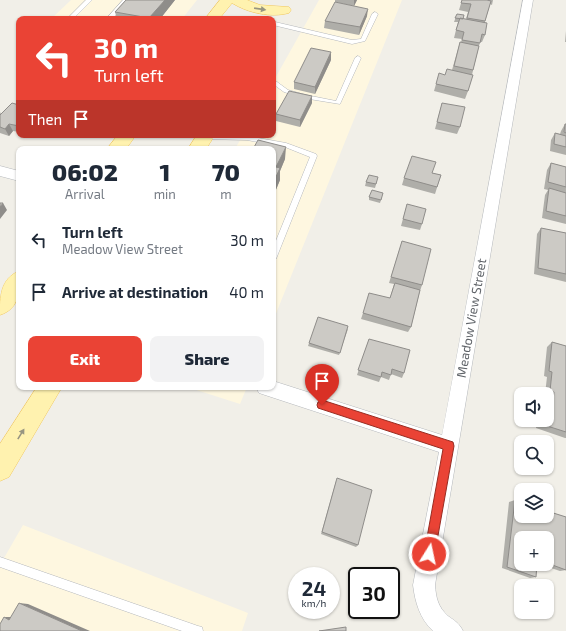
<!DOCTYPE html>
<html lang="en">
<head>
<meta charset="utf-8">
<style>
  :root { --surface:#fff; --page:#f2f2f3; --text:#1f2937; --muted:#747a83; --accent:#ea4335 }
  body { margin:0; font-family:"Exo 2",sans-serif; background:var(--page); color:var(--text); height:100vh; display:flex; flex-direction:column; font-size:15px; white-space:nowrap }
  * { box-sizing:border-box; margin:0 }
  p { font-size:13px; color:var(--muted) }
  .icon { flex:none; width:22px; height:22px; fill:none; stroke:currentColor; stroke-width:2; stroke-linecap:round; stroke-linejoin:round }
  .map { position:relative; flex:1; overflow:hidden }
  .drawer { position:absolute; left:16px; top:146px; width:260px; height:244px; display:flex; flex-direction:column; background:var(--surface); border-radius:8px; box-shadow:0 1px 3px #0004 }
  .drawer>* { flex:none }
  .top-card { position:absolute; left:16px; top:16px; width:260px; height:122px; border-radius:8px; box-shadow:0 1px 3px #0004; background:#ea4335; color:#fff; overflow:hidden }
  .controls { position:absolute; left:514px; top:387px; display:grid; gap:8px }
  .controls a { display:grid; place-items:center; width:40px; height:40px; border-radius:8px; background:var(--surface); box-shadow:0 1px 3px #0004; font-size:20px }
  .speed { position:absolute; left:288px; top:567px; display:flex; gap:8px; font-size:20px; font-weight:700; text-align:center }
  .speed>* { display:grid; place-content:center; width:52px; height:52px; border-radius:50%; background:var(--surface); box-shadow:0 1px 3px #0004; line-height:1 }
  .speed small { font-size:10px; font-weight:400 }
  .speed .limit { border:2px solid #111; border-radius:6px; background:#fff; color:#111 }
  .pin { position:absolute; display:grid; place-items:center; width:34px; height:34px; color:#fff; margin:-41px -17px; border-radius:50% 50% 50% 0; rotate:-45deg; box-shadow:0 0 4px #0007 }
  .pin .icon { rotate:45deg }
  .me { position:absolute; width:44px; margin:-22px; rotate:10deg; stroke-linejoin:round; filter:drop-shadow(0 0 3px #0008) }
  .turn { display:flex; align-items:center; gap:14px; height:84px; padding:0 12px; font-size:18px }
  .turn .icon { width:52px; height:52px; stroke-width:2.5 }
  .turn b { display:block; font-size:28px; line-height:34px }
  .then { display:flex; align-items:center; height:38px; padding:0 12px; background:#0003; gap:8px; font-size:15px }
  .eta { display:flex; justify-content:space-evenly; align-items:center; height:68px; text-align:center }
  .eta b { font-size:24px; font-weight:800; line-height:28px }
  .primary-button { display:flex; gap:8px; margin-top:auto; padding:8px 12px }
  .primary-button a { flex:1; height:46px; border-radius:8px; background:var(--accent); color:#fff; font-size:16px; font-weight:800; line-height:46px; text-align:center }
  .primary-button a+a { background:var(--page); color:var(--text) }
  ul { padding:0; list-style:none }
  li { display:flex; align-items:center; gap:12px; height:52px; padding:0 12px }
  li div { flex:1 }
  li b { display:block; font-size:15px }
  li em { font-style:normal }
  .map>svg:first-child { display:block }
</style>
</head>
<body>
<div class="map">
<svg width="566" height="631" viewBox="0 0 566 631">
  <rect width="100%" height="100%" fill="#f1efe8"/>
  <!-- commercial -->
  <path fill="#fef7e0" d="M71,0H197L182,19H51Z
    M319,0H402L273,321V149H235L243,135H273V82Z
    M187,387H247L240,404Z
    M23,525L248,613L242,631H0V565Z"/>
  <g fill="none" stroke-linecap="round" stroke-linejoin="round">
    <!-- lane casing -->
    <g stroke="#b5b8bc" stroke-width="1">
      <path id="lane" d="M86,0H92L73,19H67Z
        M123,0H129L112,19H106Z
        M375,12L378,14L365,41L352,44L273,25V23L275,22L352,40L361,39L372,14Z
        M358,56L361,58L340,104L303,98L284,92L273,84V79L288,90L306,95L336,101L355,58Z
        M203,135L247,136L286,143L316,154L317,156L276,259L273,260V248L310,157L285,147L247,140L205,139L202,137Z
        M0,557L198,626L202,627L203,631H182L0,567Z"/>
    </g>
    <!-- street casing -->
    <g stroke="#b5b8bc" stroke-width="1">
      <path id="street" d="M523,0H533L435,585C436,598 438,607 448,616C455,621 459,623 463,631H433C420,619 415,602 413,585L439,452L265,395L259,393L256,387H273V381L442,435Z
        M0,166L19,171V181L0,176Z"/>
    </g>
    <!-- primary casing -->
    <g stroke="#f2c960" stroke-width="1">
      <path id="primary" d="M220,0H247L260,5L289,7L291,10L289,13C271,18 248,13 232,3L219,19H205Z
        M118,135H136L126,149H107Z
        M197,135H215L206,149H188Z
        M19,271C19,290 21,308 0,315C0,297 0,279 19,271Z
        M37,387H62L9,477L0,481V444Z"/>
    </g>
    <!-- lane -->
    <use href="#lane" fill="#fff" fill-rule="evenodd"/>
    <!-- street -->
    <use href="#street" fill="#fff" fill-rule="evenodd"/>
    <!-- primary -->
    <use href="#primary" fill="#fff2af" fill-rule="evenodd"/>
  </g>
  <!-- wall -->
  <path fill="#afaea9" d="M126,0H175L160,19H117L115,12Z
    M335,0H357L354,6L335,2Z
    M462,0H493L492,5L490,4L485,22V35L482,42H480L468,91L465,99L434,91L436,84L445,75L452,70L460,42H461L462,39L454,38L458,22H454L457,14L463,19H466L468,12L459,10Z
    M367,16L359,35L324,28L325,21Z
    M566,31V42H565Z
    M331,60L315,94L294,89V82Z
    M312,103L300,127L276,121V114Z
    M442,103L460,127L457,134L435,129Z
    M19,105V132L13,131L9,136L0,133V112L1,114Z
    M565,124H566V155L550,151L551,140L555,133L560,134L561,131Z
    M273,149L285,159L280,171V180L275,192L273,191Z
    M551,163L566,167V224L542,218L545,195L548,190L544,189L547,170Z
    M432,173L441,175L435,194L402,185L404,178Z
    M377,181L375,188L365,186L366,182Z
    M369,197H382L380,203L369,200Z
    M407,204L422,224L420,230L401,226Z
    M541,228L566,233V282L534,274L537,234Z
    M402,241L422,285L420,291L411,327L408,332L361,319L363,313L390,298L394,284L389,283Z
    M348,329L339,355L308,346L309,343Z
    M369,339L404,373L402,378L391,374L389,380L381,377L379,382L357,375Z
    M552,342L566,346V438H565L536,428L537,420H547L549,396H547V394H545L547,377L544,376L547,347Z
    M336,481L358,545L356,547L321,534Z
    M515,500L521,502V516H547V511L566,517V570L560,571L539,564H547V538H521V564H537L536,577L530,578L502,568L509,502Z"/>
  <!-- shaded-wall -->
  <path fill="#8f8d8a" d="M165,0H175L160,19H149V18Z
    M354,0H357L354,6Z
    M368,9L367,16L359,35L360,27Z
    M331,52V60L315,94V87Z
    M312,96V103L300,127V120Z
    M9,124L13,131L9,136L5,129Z
    M286,147L285,159L280,171V180L275,192V179L276,167Z
    M3,203L7,210L0,219V207Z
    M19,603L28,604L90,631H82Z
    M4,617H14L9,620Z"/>
  <!-- building -->
  <path fill="#cccac5" stroke="#8f8d8a" d="M126,0H165L149,18L115,12Z
    M462,0H487L491,1L485,21L467,18L471,4L461,3Z
    M335,2L368,9L360,27L325,21Z
    M457,14L464,15L463,19L455,18Z
    M460,18L487,23L485,35L482,34L480,43L462,40L464,32L456,30Z
    M460,42L479,46L473,70L454,66Z
    M311,48L331,52L315,87L294,82Z
    M447,69L473,75L468,91L436,84L439,73L445,75Z
    M289,91L312,96L300,120L276,114Z
    M12,103L19,105V126L9,124L5,129L0,127V115Z
    M442,103L465,107L460,127L437,122Z
    M565,124H566V133L564,132Z
    M555,133L566,136V147L554,144Z
    M258,140L286,147L276,167L280,168L275,179H273V149H253Z
    M412,156L436,162L432,173L441,175L437,187L404,178Z
    M551,163L566,167V187L548,182Z
    M369,175L378,177L376,184L366,182Z
    M549,188L566,193V216L546,211Z
    M372,190L383,193L381,200L369,197Z
    M0,203H3L0,207Z
    M407,204L426,209L422,224L403,219Z
    M541,228L566,233V274L538,268Z
    M402,241L431,249L422,285L391,277Z
    M395,283L420,290L411,327L363,313L369,293L390,298Z
    M318,317L348,326L340,353L309,343Z
    M369,339L410,350L404,373L392,369L391,375L382,372L381,377L358,370Z
    M552,342L566,346V432L541,424L542,420H547V408L552,409L554,392L550,391L552,372L549,371Z
    M337,478L372,490L358,545L322,532Z
    M515,500L521,502V516H547V511L566,517V570L547,563V538H521V564H537L536,577L507,567Z
    M19,603L82,631H0V624L4,617L9,620Z
    M346,627V631H319Z"/>
  <!-- one-way arrows -->
  <defs><path id="oneway-solid" d="M-6-.8H1V-3.2L6.5 0L1 3.2V.8H-6Z"/></defs>
  <g fill="#979581">
    <use href="#oneway-solid" transform="translate(260 9) rotate(8)"/>
    <use href="#oneway-solid" transform="translate(21 434) rotate(-58)"/>
  </g>
  <!-- route -->
  <path fill="#ea4335" stroke="#982c22" d="M322,400L453,442L454,446L434,558L429,560L425,558L424,554L443,449L318,408L317,405L318,402Z"/>
  <g text-anchor="middle" dominant-baseline="central" stroke-width="3.5" stroke-linejoin="round" paint-order="stroke">
    <!-- street labels -->
    <g font-size="13" fill="#5f6368" stroke="#fff">
      <text transform="translate(471 318) rotate(-80)">Meadow View Street</text>
    </g>
  </g>
</svg>
<div class="controls">
<a><svg class="icon" aria-label="sound" viewBox="0 0 24 24"><path d="M4 9h4l5-4v14l-5-4H4zM17 9q2 3 0 6"/></svg></a>
<a><svg class="icon" aria-label="search" viewBox="0 0 24 24"><circle cx="10" cy="10" r="6"/><path d="M15 15l6 6"/></svg></a>
<a><svg class="icon" aria-label="layers" viewBox="0 0 24 24"><path d="M12 4l9 5-9 5-9-5zM3 14l9 5 9-5"/></svg></a>
<a>+</a>
<a>−</a>
</div>
<div class="speed"><div>24<small>km/h</small></div><div class="limit">30</div></div>
<div class="pin" style="left:322px;top:405px;background:#d93025"><svg class="icon" aria-label="arrive" viewBox="0 0 24 24"><path d="M6 21V4h12l-3 4 3 4H6"/></svg></div>
<svg class="me" style="left:429px;top:554px" viewBox="-20 -20 40 40"><circle r="17" fill="#ea4335" stroke="#fff" stroke-width="3"/><path d="M0-11L8 9 0 5-8 9z" fill="#fff"/></svg>
<div class="top-card">
<div class="turn"><svg class="icon" aria-label="left" viewBox="0 0 24 24"><path d="M17 20v-9H6M10 6l-5 5 5 5"/></svg><div><b>30 m</b>Turn left</div></div>
<div class="then">Then<svg class="icon" aria-label="arrive" viewBox="0 0 24 24"><path d="M6 21V4h12l-3 4 3 4H6"/></svg></div>
</div>
<section class="drawer">
<div class="eta">
<div><b>06:02</b><p>Arrival</p></div>
<div><b>1</b><p>min</p></div>
<div><b>70</b><p>m</p></div>
</div>
<ul>
<li><svg class="icon" aria-label="left" viewBox="0 0 24 24"><path d="M17 20v-9H6M10 6l-5 5 5 5"/></svg><div><b>Turn left</b><p>Meadow View Street</p></div><em>30 m</em></li>
<li><svg class="icon" aria-label="arrive" viewBox="0 0 24 24"><path d="M6 21V4h12l-3 4 3 4H6"/></svg><div><b>Arrive at destination</b></div><em>40 m</em></li>
</ul>
<div class="primary-button"><a>Exit</a><a>Share</a></div>
</section>
</div>
</body>
</html>
